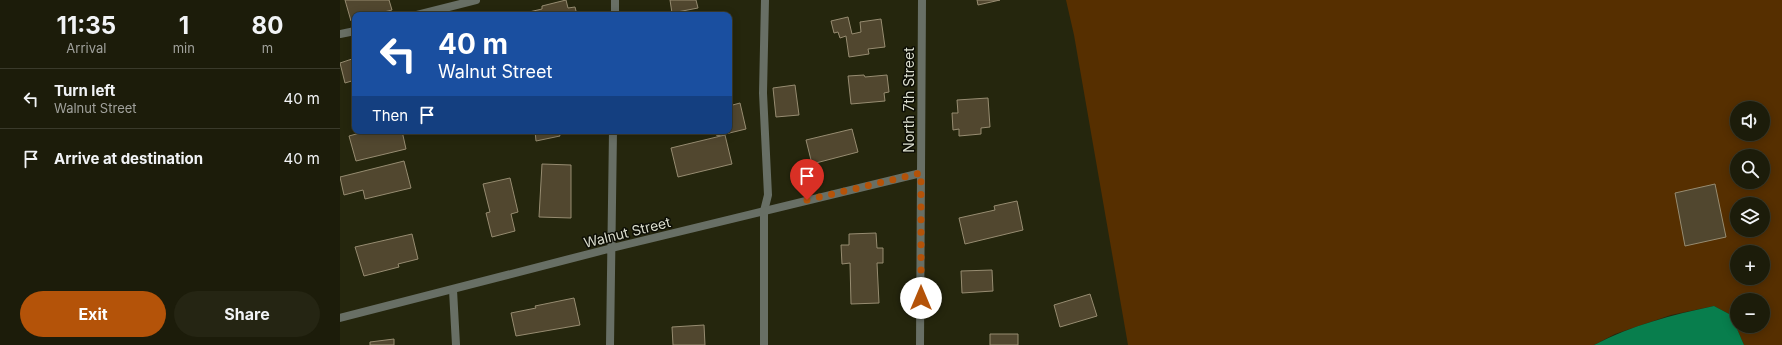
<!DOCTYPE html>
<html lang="en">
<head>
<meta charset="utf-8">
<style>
  :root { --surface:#1c1c0a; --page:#252513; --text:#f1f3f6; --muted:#a0a19c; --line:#3a3a2b; --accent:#b45309 }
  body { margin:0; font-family:Inter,sans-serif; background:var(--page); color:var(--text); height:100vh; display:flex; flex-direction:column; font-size:15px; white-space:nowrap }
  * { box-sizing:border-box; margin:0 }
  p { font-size:13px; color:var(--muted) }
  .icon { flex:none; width:22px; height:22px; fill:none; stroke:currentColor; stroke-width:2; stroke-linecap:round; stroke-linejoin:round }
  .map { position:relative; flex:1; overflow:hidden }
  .side { display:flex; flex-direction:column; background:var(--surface); width:340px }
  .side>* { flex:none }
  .hud { position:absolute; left:12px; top:12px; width:380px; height:122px; border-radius:8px; box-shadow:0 2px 10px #0003,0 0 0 1px var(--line); background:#1a4fa0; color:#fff; overflow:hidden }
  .tools { position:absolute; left:1390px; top:101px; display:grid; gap:8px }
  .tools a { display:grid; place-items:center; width:40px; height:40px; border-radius:50%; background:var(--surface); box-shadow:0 2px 10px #0003,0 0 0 1px var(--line); font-size:20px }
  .pin { position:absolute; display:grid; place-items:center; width:34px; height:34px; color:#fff; margin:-41px -17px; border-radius:50% 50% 50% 0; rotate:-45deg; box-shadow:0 0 4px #0007 }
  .pin .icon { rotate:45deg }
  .me { position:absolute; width:44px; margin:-22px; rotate:0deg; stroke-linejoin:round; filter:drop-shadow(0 0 3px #0008) }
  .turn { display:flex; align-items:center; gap:14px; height:84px; padding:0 20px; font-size:18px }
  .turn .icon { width:52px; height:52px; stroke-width:2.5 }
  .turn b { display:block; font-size:28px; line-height:34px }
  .then { display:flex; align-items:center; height:38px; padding:0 20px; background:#0003; gap:8px; font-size:15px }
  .eta { display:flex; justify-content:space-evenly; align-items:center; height:68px; text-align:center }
  .eta b { font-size:24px; font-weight:700; line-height:28px }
  .button { display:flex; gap:8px; margin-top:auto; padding:8px 20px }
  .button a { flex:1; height:46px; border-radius:24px; background:var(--accent); color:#fff; font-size:16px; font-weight:700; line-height:46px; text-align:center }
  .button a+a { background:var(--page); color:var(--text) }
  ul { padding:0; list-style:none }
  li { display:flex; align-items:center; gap:12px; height:60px; padding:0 20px; border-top:1px solid var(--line) }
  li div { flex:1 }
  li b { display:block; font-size:15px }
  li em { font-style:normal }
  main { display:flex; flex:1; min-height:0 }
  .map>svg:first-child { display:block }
</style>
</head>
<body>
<main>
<section class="side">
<div class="eta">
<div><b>11:35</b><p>Arrival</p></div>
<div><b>1</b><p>min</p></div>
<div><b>80</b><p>m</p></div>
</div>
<ul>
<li><svg class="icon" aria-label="left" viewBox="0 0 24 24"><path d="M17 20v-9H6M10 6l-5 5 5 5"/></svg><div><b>Turn left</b><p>Walnut Street</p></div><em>40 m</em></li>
<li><svg class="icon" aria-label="arrive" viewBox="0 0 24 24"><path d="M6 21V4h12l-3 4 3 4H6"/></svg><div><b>Arrive at destination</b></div><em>40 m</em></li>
</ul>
<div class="button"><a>Exit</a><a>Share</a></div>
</section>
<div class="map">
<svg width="1442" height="345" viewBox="0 0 1442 345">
  <rect width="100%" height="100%" fill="#25260d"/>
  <!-- green -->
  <path fill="#562f00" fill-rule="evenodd" d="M726,0H1442V345H1404L1391,315L1374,306L1331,315L1275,334L1254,345H788L734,35ZM1397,108H1423V134H1397ZM1397,156H1423V182H1397ZM1397,204H1423V230H1397ZM1397,252H1423V278H1397ZM1397,300H1423V326H1397Z"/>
  <!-- water -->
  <path fill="#087e4d" d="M1374,306L1391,315L1404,345H1254C1292,325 1332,315 1374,306Z"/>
  <!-- building -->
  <path fill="#51472f" stroke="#978c71" d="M5,0H49L52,10L32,15H15V19L11,21Z
    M226,0L228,8L235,7L237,15H190L189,12L202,9V6Z
    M330,0H356L358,8L332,13Z
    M637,0H660L638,5Z
    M508,17L512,34L521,32L520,22L541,19L545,47L528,49L529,54L509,57L506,36L500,38L498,32L494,33L491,21Z
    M15,58V80L5,83L0,63Z
    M524,75L525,77L547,75L549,92L544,93L545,101L511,104L508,76Z
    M455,85L459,115L436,117L433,88Z
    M648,98L650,127L641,128V134L619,136V129L613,130L612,113H618L617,100Z
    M400,103L406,129L377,136L376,131H389V106Z
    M512,129L518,152L472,164L466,140Z
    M27,131H62L66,149L16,161L9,136Z
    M195,131H226L219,132L220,136L196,141Z
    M385,135L392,164L338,177L331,148Z
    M64,161L71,188L25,199L23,190L4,195L0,177Z
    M202,164L231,165V218L199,217Z
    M170,178L178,212L171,214L175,231L152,237L146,213L150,212L143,184Z
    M1375,184L1386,237L1345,246L1335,193Z
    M677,201L683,230L625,244L619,218L655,210L654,206Z
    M536,233L537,248H543V263H537L539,303L511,304L510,263L502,264L501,245H509V234Z
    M72,234L78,259L58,264L59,267L24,276L15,247Z
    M652,270L653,291L622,293L621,271Z
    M750,294L757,316L720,327L714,305Z
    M234,298L240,325L176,336L171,313L196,308L195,306Z
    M364,325L365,345H333L332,327Z
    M650,334H678V345H650Z
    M54,339V345H30V342Z"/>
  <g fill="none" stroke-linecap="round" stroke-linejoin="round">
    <!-- lane -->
    <path stroke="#686f65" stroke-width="8" d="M113,290L116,345
      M424,345V211L428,195L423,93L425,0"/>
    <!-- street -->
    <path stroke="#686f65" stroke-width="8" d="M77,15L136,0
      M275,15V0
      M0,34L15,31
      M0,318L272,248L581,173
      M270,345L273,131
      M580,345L582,0"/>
  </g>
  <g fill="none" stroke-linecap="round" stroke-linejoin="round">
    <!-- route -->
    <path stroke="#b45309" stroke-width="7" stroke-dasharray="0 12.6" d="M467,200L581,173V298"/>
  </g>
  <g text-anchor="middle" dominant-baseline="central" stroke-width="3" stroke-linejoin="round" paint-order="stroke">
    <!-- street labels -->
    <g font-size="14" fill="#dcdecf" stroke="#0d0e05">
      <text transform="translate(568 100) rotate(-90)">North 7th Street</text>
      <text transform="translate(287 232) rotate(-14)">Walnut Street</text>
    </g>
  </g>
</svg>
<div class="tools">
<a><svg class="icon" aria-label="sound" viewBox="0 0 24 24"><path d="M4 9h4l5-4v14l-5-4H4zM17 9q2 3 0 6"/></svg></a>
<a><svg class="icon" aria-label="search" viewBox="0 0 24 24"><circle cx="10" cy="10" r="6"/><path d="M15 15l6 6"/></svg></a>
<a><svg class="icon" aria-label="layers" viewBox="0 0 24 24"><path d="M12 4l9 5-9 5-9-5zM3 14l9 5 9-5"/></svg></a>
<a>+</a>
<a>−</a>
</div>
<div class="pin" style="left:467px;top:200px;background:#d93025"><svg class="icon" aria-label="arrive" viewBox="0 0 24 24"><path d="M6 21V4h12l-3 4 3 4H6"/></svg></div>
<svg class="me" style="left:581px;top:298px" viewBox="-20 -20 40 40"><circle r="19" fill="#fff"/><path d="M0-13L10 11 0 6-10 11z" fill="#b45309"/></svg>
<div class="hud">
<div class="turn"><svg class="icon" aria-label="left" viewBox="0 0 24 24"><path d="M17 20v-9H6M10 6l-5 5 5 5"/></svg><div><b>40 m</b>Walnut Street</div></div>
<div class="then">Then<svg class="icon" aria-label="arrive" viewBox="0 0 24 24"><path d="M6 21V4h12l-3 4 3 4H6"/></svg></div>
</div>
</div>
</main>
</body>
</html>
